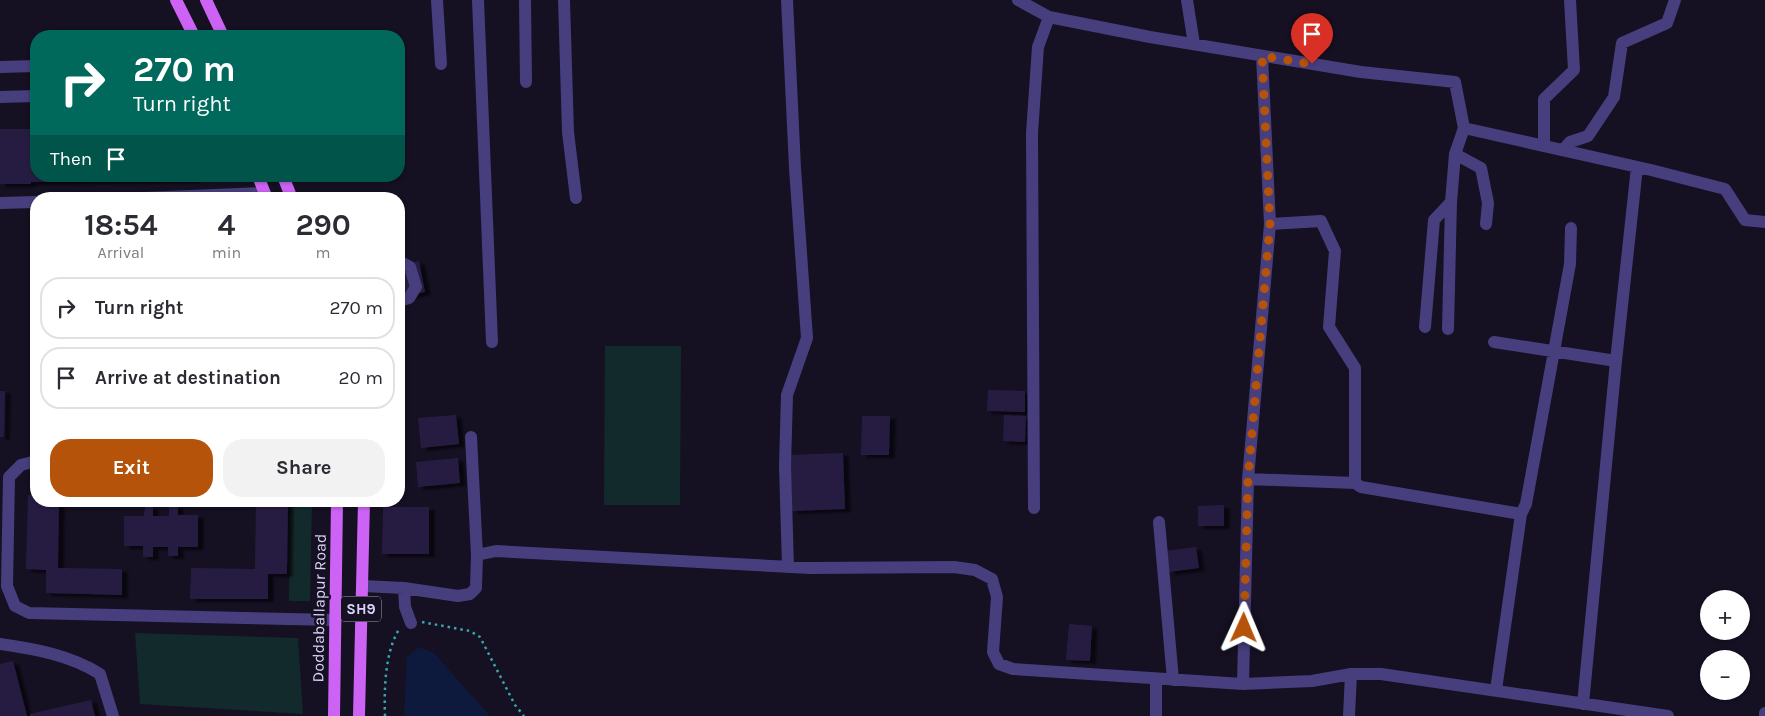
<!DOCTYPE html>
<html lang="en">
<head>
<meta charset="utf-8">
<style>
  :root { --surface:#fff; --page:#f2f2f3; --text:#2b2b33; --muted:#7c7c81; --line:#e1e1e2; --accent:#b45309 }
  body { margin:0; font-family:Karla,sans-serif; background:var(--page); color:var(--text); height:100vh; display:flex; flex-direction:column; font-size:19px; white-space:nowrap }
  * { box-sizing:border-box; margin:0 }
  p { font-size:16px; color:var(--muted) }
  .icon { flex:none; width:28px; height:28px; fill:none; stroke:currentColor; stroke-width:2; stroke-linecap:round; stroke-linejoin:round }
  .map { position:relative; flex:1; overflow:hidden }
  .panel { position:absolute; left:30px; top:192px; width:375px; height:315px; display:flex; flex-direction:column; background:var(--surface); border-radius:20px; box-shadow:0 1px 4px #0004 }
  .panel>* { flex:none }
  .hud { position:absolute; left:30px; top:30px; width:375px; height:152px; border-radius:20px; box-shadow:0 1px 4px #0004; background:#00695c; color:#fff; overflow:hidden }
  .tools { position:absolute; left:1700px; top:590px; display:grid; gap:10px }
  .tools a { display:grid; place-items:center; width:50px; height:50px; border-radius:50%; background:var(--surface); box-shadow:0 1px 4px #0004; font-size:25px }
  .pin { position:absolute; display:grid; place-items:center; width:42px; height:42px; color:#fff; margin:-51px -21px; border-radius:50% 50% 50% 0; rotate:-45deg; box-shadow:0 0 5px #0007 }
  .pin .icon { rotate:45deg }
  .me { position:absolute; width:55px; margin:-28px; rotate:1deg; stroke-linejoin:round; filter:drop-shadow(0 0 4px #0008) }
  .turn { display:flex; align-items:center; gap:18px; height:105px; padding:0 20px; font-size:22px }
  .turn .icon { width:65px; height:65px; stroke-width:2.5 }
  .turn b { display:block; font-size:35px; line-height:42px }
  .then { display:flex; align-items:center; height:48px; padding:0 20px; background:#0003; gap:10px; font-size:19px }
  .eta { display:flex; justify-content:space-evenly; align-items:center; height:85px; text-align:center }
  .eta b { font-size:30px; font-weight:700; line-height:35px }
  .action { display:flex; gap:10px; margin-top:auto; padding:10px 20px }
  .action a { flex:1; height:58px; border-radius:20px; background:var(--accent); color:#fff; font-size:20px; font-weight:700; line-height:58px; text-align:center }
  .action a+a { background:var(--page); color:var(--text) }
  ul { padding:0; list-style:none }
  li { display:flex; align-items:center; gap:15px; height:62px; margin:0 10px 8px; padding:0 10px; border:2px solid var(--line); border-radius:20px }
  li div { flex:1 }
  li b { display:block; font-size:19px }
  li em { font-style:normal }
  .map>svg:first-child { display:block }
</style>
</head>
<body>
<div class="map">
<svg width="1765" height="716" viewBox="0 0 1765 716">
  <defs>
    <filter id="shadow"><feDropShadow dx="5.5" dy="3" stdDeviation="1" flood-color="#0009"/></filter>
  </defs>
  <rect width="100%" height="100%" fill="#151022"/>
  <!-- green -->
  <path fill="#132a2c" d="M605,346H681L680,505H604Z
    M290,501H312L310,601H289Z
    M135,633L298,638L303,714L140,704Z"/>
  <!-- water -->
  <path fill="#0d1a3d" d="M418,647L434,653L490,716H404L407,657Z"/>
  <!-- building -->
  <path fill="#281d42" filter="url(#shadow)" d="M0,129H36V176H195V180L31,182V184H0Z
    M419,261L425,292L399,297V265Z
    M988,390L1025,391V412L987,411Z
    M0,391H5L4,437H0Z
    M456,415L459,444L421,448L418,418Z
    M1004,415L1026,416L1025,442L1003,441Z
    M862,416H890L889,455H861Z
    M843,453L845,509L792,511L790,455Z
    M458,458L460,483L418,487L416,462Z
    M28,495H36V501H59L58,568L122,569V595L46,593V570L26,569Z
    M256,501H288L287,574H268V599H190L191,568L255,569Z
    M169,505H178V515H198V547H178V556H168V547H153V557H143V546H124V516H144L145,506H153V516H169Z
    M1224,505V526H1198V506Z
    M383,507H429V554H382Z
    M1196,547L1199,568L1169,572L1166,551Z
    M1069,624L1092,626L1090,661L1066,660Z
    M13,661L27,716H0V664Z
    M91,700L95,716H30V714Z"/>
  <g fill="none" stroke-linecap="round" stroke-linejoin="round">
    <!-- path -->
    <path stroke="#37a7ac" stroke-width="2.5" stroke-dasharray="2.5 4" stroke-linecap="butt" d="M422,622L470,631L480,637L515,705L524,716
      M385,716C384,689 385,650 400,628"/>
    <!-- minor -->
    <path stroke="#473e7e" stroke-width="12" d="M437,0L441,64
      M478,0L492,342
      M525,0L526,82
      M564,0L568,132L576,198
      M787,0L795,168L807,338L787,395L785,466L788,567
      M1018,0L1049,17L1150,37L1361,72L1455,82L1464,128L1651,170L1725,189L1745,220L1765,222
      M1187,0L1194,44
      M1262,56L1270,224
      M0,67L36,66
      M0,97L36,96
      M1544,146V99L1574,70L1570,0
      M1563,150L1570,142L1588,136L1614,97L1622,43L1667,23L1675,0
      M1455,154L1481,168L1488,203L1486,224
      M120,199L265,193
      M0,203L36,202
      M399,261L410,267L416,287L409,298L399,301
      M1425,327L1434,220L1451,202
      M1448,329L1451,202L1455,154L1464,128
      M1494,342L1616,361L1583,704
      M1616,361L1637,167
      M471,437L477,555
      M36,461L21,465L9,477L7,586L15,606L29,613L335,620
      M1248,479L1355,483
      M1034,508L1032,133L1038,47L1049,17
      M1159,522L1173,680
      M363,586L404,588L458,596L470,594L476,588L477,555L496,551L810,568L954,567L975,570L992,579L997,597L993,652L999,664L1013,669L1243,684L1312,681L1351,674H1381L1668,716
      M404,588L405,607L411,623
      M0,644C35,649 70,655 100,674L113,716
      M1156,679V716
      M1243,684L1248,479L1270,224L1321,221L1335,251L1329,327L1355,368V483L1361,487L1521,514
      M1496,690L1521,514L1526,504L1570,264L1571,228
      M1349,716L1351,674
      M1765,716V713"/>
    <!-- major -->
    <path stroke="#cd63f4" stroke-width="12" d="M176,0L194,36
      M206,0L223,36
      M258,176L267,199
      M283,176L292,199
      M334,716L337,501
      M359,716L364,501"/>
  </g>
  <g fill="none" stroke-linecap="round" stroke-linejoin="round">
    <!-- route -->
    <path stroke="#b45309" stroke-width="9" stroke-dasharray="0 16.2" d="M1244,628L1248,479L1270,224L1262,56L1312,64"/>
  </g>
  <g text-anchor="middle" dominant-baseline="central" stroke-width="5" stroke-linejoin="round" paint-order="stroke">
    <!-- shield labels -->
    <rect fill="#151022" stroke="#a199bb" stroke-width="1" x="341" y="596.5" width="40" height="25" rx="4"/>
    <g font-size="15" font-weight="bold" fill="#ddd4fc">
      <text x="361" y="609">SH9</text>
    </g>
    <!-- street labels -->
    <g font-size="16" fill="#ddd4fc" stroke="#151022">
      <text transform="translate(319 608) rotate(-89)">Doddaballapur Road</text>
    </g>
  </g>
</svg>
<div class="tools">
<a>+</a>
<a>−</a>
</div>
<div class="pin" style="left:1312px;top:64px;background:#d93025"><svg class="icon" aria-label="arrive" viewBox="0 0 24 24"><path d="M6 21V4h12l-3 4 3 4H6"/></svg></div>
<svg class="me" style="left:1244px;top:628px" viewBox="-20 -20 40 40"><path d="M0-17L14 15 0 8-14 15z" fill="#b45309" stroke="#fff" stroke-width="4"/></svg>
<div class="hud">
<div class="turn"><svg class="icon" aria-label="right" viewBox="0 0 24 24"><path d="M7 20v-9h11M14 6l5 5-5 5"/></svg><div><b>270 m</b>Turn right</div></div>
<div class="then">Then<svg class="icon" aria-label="arrive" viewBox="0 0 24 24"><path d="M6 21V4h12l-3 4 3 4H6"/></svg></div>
</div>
<section class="panel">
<div class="eta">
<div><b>18:54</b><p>Arrival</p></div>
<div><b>4</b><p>min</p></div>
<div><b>290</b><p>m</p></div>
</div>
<ul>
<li><svg class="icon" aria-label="right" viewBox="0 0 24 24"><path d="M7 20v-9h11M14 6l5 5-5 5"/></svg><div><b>Turn right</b></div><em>270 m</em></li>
<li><svg class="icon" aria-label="arrive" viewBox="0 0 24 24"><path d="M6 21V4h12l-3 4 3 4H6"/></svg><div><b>Arrive at destination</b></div><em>20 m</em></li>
</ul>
<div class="action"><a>Exit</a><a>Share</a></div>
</section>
</div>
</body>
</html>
